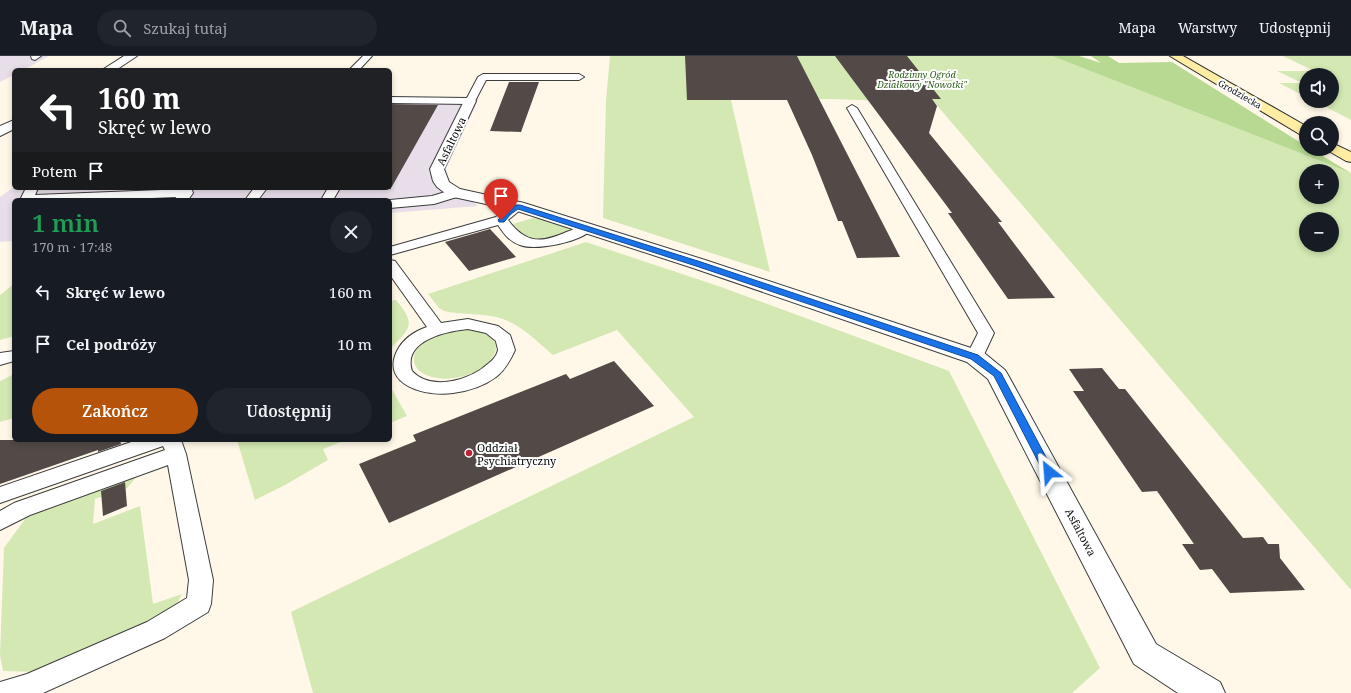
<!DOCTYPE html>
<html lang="pl">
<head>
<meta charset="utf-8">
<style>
  :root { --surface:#171b24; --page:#20242c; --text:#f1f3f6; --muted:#9ea1a6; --line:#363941; --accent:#b45309 }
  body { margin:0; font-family:"Noto Serif",serif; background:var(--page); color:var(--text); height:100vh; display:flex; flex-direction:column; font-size:15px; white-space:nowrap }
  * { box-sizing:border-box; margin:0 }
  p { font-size:13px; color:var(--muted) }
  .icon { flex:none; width:22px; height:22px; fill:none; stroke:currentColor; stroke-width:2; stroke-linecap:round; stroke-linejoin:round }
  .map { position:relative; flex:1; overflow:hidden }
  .sheet { position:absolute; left:12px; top:142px; width:380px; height:244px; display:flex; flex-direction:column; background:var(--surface); border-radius:6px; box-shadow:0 2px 6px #0003 }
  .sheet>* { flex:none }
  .guide { position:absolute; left:12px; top:12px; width:380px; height:122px; border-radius:6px; box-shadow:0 2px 6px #0003; background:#202124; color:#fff; overflow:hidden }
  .fabs { position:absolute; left:1299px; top:12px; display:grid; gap:8px }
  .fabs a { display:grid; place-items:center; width:40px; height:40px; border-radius:50%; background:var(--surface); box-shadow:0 2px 6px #0003; font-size:20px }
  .pin { position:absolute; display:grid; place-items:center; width:34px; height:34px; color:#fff; margin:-41px -17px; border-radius:50% 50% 50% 0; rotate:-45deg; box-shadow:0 0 4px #0007 }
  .pin .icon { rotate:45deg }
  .me { position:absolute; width:44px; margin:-22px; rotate:332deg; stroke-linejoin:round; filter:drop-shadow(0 0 3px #0008) }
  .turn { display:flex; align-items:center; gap:14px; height:84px; padding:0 20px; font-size:18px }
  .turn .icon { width:52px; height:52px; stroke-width:2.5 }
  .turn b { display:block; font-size:28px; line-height:34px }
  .then { display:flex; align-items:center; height:38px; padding:0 20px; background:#0003; gap:8px; font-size:15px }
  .round { display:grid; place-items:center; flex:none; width:42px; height:42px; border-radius:21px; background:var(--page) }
  .overview { display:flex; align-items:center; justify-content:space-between; height:68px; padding:0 20px }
  h1 { font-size:24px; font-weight:600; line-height:30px; color:#1e9e55 }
  .button { display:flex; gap:8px; margin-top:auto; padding:8px 20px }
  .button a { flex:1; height:46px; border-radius:24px; background:var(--accent); color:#fff; font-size:16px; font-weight:600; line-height:46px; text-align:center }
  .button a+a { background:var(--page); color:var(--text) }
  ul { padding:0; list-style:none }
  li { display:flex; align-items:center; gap:12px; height:52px; padding:0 20px }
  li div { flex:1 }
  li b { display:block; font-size:15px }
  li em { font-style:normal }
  header { display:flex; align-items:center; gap:24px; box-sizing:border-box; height:56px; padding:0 20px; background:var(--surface); border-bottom:1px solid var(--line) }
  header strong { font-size:19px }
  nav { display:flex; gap:22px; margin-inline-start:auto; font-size:14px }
  .search { width:280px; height:36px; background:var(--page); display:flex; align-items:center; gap:10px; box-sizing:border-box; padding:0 14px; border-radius:22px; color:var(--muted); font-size:15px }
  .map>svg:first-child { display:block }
</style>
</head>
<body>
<header>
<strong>Mapa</strong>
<div class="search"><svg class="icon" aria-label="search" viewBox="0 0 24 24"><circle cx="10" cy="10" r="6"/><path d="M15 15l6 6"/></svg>Szukaj tutaj</div>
<nav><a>Mapa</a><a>Warstwy</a><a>Udostępnij</a></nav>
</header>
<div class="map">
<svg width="1351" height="637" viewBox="0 0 1351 637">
  <rect width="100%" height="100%" fill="#fff8e8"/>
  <!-- industrial -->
  <path fill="#e7deea" d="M0,0H49L23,14H14V19L0,26Z
    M479,42L446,113L451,128L478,150L390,157V144H14V185L0,186V141L14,131L390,132V43Z"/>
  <!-- green -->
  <path fill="#d3e8b3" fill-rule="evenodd" d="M610,0H1052L1351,117V534L935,47L832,43L731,44L770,216L603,162L606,45ZM1306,115H1332V141H1306ZM1306,163H1332V189H1306Z
    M1283,0H1351V64L1314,45H1332V19H1306V41L1279,27H1302L1277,15H1314Z
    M533,162L541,163L568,172L569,176C547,184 530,189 513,168Z
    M586,186L721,231L949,315L1100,612L1072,637H313L291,556L694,361L617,274L553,299C536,285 519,266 496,261C479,257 461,259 444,255L439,252L428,238Z
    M14,228V280L0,284V239Z
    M396,244C417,269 410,272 390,293V245Z
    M460,273C530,276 484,329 438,322C407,318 406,292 434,280C442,276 452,275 460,273Z
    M14,318V362L0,366V325Z
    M390,330L407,360L390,367Z
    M237,384H346L323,393L328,404L285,429L255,444Z
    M139,418L127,432L95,443L93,468L140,450L153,548L182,538L175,551L143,571L36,616L3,615L0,599L4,492L25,463L49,449Z"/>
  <!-- forest -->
  <path fill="#b7d992" d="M1052,0H1079L1101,7L1091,0H1108L1119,7L1172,6L1306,90V93H1311L1351,117Z"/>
  <!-- building -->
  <path fill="#534a47" d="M685,0H797L900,201L857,202L842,165H838L812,99L787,44H687Z
    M835,0H907L941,43H932L937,50L929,77L1002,166H998L1055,242L1008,243L948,157H952Z
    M509,26H539L521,76L490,75Z
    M390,48L438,49L390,134Z
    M490,173L516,201L469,215L445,186Z
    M614,305L654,350L389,467L359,408L416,385L413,379L566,318L570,323Z
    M1102,312L1119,333H1125L1243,482L1263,481L1268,488H1279L1280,502L1305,534L1230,537L1212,513L1200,514L1182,488H1194L1157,435L1142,436L1073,335H1084L1069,313Z
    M0,384H120L121,388L98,396V394L0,428Z
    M125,426L127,450L103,460L101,435Z"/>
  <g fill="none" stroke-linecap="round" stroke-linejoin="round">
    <!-- lane casing -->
    <g stroke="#3d3d3d" stroke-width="2">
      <path id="lane" d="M31,0H41L35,4L32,3Z
        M363,0H372L359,14H349Z
        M483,18H579L584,21L579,24H486L475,45L470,48L390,47V41L467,42L478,21Z
        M852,49L857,52L994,277L981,305L975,306L969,305L966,301L978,277L847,52Z
        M26,132H38L35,139L187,133L192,134L193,137L188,144H175L176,141L103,144H20Z
        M254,132H267L258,144H245Z
        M328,132H340L333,144H321Z
        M455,133L460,134L461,137L460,140L434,148L390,152V144L432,140Z
        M518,146L523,147L525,150L508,164C527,189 542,187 569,175C575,173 580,169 586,168L591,169L593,172C583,186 536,195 520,189C510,186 504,178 498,169L390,199V191L496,161L504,153Z
        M390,204L395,205L441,267L468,263L498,270L510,279L515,294C510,305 505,314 496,321C484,330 468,335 453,337C428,341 380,330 397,295C403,283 415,275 427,271L390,219ZM468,273L486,277L496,285C496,287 498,292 498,294C497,299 493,304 489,307C471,324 431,336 412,315C402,284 448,275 468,273Z
        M14,295V305L0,309V297Z
        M137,384H181L186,398L213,524L211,548L208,556L165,582L43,637H0V626L27,618L147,566L187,542L189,524L168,409L30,459L0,474V455L14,447L165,394L163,390L0,447V431Z"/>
    </g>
    <!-- street casing -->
    <g stroke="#3d3d3d" stroke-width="2">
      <path id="street" d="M124,0H137L116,14H102Z
        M470,41L474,42L476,45L444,113L449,126L460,133L524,147L705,204L983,296L1005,314L1008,319L1156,588L1220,626L1225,637H1178L1134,608L988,323L967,306L693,212L514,154L449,140L437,131L433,125L430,113L464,45L466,42Z
        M14,64V73L0,80V70Z"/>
    </g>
    <!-- secondary casing -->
    <g stroke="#2c2c2c" stroke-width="2">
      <path id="secondary" d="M1170,0H1183L1306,70V80L1301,79Z
        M1332,87L1351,96V106L1346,105L1327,94L1332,93Z"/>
    </g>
    <!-- lane -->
    <use href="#lane" fill="#fff" fill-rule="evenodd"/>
    <!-- street -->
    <use href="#street" fill="#fff" fill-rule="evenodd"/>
    <!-- secondary -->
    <use href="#secondary" fill="#ffeda3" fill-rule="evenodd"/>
  </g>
  <!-- route -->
  <path fill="#1a73e8" stroke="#114b97" d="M515,149H520L701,206L978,299L1001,317L1054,416L1053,419H1045L994,320L971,303L696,210L518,153L511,158L504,166H499L498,164L506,155Z"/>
  <!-- markers -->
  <circle fill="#b92437" stroke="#fff" stroke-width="1.5" cx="469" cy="397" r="4"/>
  <g text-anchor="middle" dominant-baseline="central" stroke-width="4" stroke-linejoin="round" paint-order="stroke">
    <!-- far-park labels -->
    <g font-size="9" font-style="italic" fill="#30611c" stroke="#fff">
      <text x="922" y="18">Rodzinny Ogród<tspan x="922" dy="10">Działkowy "Nowotki"</tspan></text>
    </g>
    <!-- far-street labels -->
    <g font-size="9" fill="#0a0a0a" stroke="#fff">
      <text transform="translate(1240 38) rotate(30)">Grodziecka</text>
    </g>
    <!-- street labels -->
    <g font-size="11" fill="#0a0a0a" stroke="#fff">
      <text transform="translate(451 85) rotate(-64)">Asfaltowa</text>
      <text transform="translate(1081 476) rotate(62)">Asfaltowa</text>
    </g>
    <!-- poi labels -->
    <g font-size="11" fill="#0a0a0a" stroke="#fff" text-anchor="start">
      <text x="477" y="391">Oddział<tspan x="477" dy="13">Psychiatryczny</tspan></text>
    </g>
  </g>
</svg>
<div class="fabs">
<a><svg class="icon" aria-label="sound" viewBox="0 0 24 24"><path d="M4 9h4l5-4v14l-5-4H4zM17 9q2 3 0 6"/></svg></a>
<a><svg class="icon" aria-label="search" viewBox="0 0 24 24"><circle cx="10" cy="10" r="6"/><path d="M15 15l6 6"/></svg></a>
<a>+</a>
<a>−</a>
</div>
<div class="pin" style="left:501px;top:164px;background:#d93025"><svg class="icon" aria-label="arrive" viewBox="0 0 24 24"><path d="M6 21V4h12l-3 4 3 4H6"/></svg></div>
<svg class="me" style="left:1049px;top:416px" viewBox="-20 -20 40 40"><path d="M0-17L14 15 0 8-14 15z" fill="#1a73e8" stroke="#fff" stroke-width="4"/></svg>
<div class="guide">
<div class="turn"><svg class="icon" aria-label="left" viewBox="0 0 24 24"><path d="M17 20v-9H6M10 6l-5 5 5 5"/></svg><div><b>160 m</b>Skręć w lewo</div></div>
<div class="then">Potem<svg class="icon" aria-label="arrive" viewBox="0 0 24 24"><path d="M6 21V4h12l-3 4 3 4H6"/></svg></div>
</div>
<section class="sheet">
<div class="overview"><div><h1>1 min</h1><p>170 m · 17:48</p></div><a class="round"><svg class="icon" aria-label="close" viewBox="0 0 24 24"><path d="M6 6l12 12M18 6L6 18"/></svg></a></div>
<ul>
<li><svg class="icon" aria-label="left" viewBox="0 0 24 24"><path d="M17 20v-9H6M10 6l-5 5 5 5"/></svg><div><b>Skręć w lewo</b></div><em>160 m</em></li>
<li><svg class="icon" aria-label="arrive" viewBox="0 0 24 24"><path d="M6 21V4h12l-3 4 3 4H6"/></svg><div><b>Cel podróży</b></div><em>10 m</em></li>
</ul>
<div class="button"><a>Zakończ</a><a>Udostępnij</a></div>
</section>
</div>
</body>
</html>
